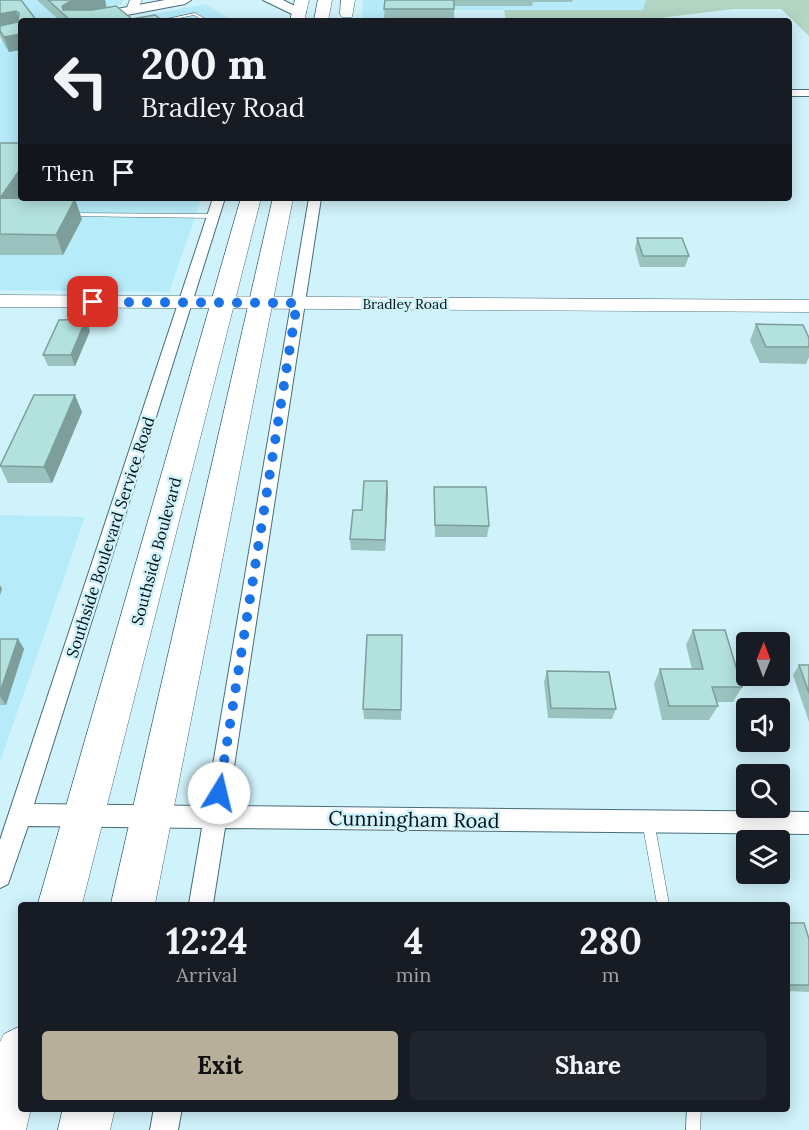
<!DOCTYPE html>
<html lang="en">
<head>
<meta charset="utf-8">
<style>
  :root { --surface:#171b24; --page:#20242c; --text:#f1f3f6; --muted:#9ea1a6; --accent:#b8af9b }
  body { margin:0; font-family:Lora,serif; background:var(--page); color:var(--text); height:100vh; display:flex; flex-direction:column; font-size:22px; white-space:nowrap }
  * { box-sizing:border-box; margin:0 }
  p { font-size:20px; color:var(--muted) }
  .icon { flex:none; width:33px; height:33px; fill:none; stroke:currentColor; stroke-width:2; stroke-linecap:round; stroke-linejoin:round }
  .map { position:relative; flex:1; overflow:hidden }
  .sheet { position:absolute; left:18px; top:902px; width:772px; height:210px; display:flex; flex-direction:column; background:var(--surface); border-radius:6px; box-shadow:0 3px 15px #0003 }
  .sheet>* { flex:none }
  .banner { position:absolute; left:18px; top:18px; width:774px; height:183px; border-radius:6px; box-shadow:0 3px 15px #0003; background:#171b24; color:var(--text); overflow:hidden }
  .needle { width:39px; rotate:1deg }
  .fabs { position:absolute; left:736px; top:632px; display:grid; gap:12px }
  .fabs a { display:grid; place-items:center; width:54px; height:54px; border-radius:6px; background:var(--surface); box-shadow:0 3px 15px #0003; font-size:30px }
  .pin { position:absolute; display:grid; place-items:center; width:51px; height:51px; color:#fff; margin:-26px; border-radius:12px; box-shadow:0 3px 9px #0006 }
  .me { position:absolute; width:66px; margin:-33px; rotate:9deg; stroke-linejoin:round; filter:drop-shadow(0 0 4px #0008) }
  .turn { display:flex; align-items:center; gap:21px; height:126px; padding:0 24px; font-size:27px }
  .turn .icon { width:78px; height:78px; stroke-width:2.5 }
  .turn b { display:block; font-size:42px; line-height:51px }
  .then { display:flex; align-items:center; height:57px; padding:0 24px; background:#0003; gap:12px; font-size:22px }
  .eta { display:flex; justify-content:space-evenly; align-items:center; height:102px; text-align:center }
  .eta b { font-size:36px; font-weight:700; line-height:42px }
  .primary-button { display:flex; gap:12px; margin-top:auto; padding:12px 24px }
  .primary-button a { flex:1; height:69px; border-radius:6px; background:var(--accent); color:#111; font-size:24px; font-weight:700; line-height:69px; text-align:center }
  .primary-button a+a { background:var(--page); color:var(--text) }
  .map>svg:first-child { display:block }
</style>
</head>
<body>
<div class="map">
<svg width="809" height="1130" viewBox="0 0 809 1130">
  <rect width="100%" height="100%" fill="#d0f2fb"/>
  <!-- built -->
  <path fill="#b6ebf9" d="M0,0H123L121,5L34,21H21Z
    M363,0H646L644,10H454L455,21H362Z
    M206,4L233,21H117Z
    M21,39V198H202L169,292L0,290V43Z
    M0,515L85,517L0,762Z"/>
  <!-- green -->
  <path fill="#b3d5c3" d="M646,0H809V36L781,9H733L660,18L662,21H506L504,10H643Z"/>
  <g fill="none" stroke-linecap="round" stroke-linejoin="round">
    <!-- lane casing -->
    <g stroke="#466e79" stroke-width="1">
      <path id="lane" d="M195,13L209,21H204L194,15L165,21H157Z
        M50,198H176L173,200H53Z
        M68,213L213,214L216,216L213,218L66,216L65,215Z
        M648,816L652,817L654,821L669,904H657L642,821L644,817Z
        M687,1108H701L700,1130H686Z"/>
    </g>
    <!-- street casing -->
    <g stroke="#466e79" stroke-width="2">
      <path id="street" d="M789,90H809V96H789Z
        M213,198H225L34,804L206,806L309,198H321L228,806L809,812V834L225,828L213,904H189L202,828L28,826L8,884L0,888V840Z
        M154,1108H182L178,1130H150Z"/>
    </g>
    <!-- secondary casing -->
    <g stroke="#466e79" stroke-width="1">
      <path id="secondary" d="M130,0H142L136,12L132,14L126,10Z
        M0,295L809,300V312L0,307Z"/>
    </g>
    <!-- primary casing -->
    <g stroke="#466e79" stroke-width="2">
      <path id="primary" d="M165,0H191L185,4L95,21H67L74,17Z
        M263,0H283L306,12L304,15H294Z"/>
    </g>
    <!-- highway casing -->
    <g stroke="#466e79" stroke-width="1">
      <path id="highway" d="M295,0H309L304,21H290Z
        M318,0H332L328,21H314Z
        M341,0H355L352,17H342L340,14Z
        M241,198H261L82,904H38Z
        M273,198H293L155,904H111Z
        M21,1026V1108H31L26,1130H0V1042L4,1034Z
        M63,1108H115L110,1130H58Z"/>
    </g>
    <!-- lane -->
    <use href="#lane" fill="#fff" fill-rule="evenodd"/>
    <!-- street -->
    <use href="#street" fill="#fff" fill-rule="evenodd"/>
    <!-- secondary -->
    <use href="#secondary" fill="#fff" fill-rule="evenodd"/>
    <!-- primary -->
    <use href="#primary" fill="#fff" fill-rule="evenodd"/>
    <!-- highway -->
    <use href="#highway" fill="#fff" fill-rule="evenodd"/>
  </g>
  <!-- wall -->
  <path fill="#9ac2be" d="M0,0L37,21L9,52L2,41L0,36Z
    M37,0H105L106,7L132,19L163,21H60Z
    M385,0H573L572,2H533L532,6H454V21H384Z
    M0,143H21V198L82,219L63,255H0Z
    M637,238L689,256L685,267H640L635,249Z
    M756,324L809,338V357L806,364L760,363L750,341Z
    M90,331L75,366H48L43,355Z
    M82,412L52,483H8L0,466Z
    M434,487L489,526L487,537H435Z
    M388,492L385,551L351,550L350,539L362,510Z
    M693,630L742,687L733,702H716L718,706L709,720H662L654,684L660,669H692L686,645Z
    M402,635L401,720L364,719L363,709Z
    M0,639H18L24,649L6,705H0Z
    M799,665H809V722L793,675Z
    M547,671L616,709L612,719L548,718L544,682Z
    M788,923L809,939V992L788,991Z"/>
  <!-- shaded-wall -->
  <path fill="#7d9e9b" d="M79,0H105L107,9L65,15L62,6L69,2Z
    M16,11L21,25L0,29V14Z
    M21,34V50L9,52L4,37Z
    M21,168V198L8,218L0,198Z
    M75,199L82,219L63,255L56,235Z
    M86,319L90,331L75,366L71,355Z
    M75,395L82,412L52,483L44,467Z
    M387,481L388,492L385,551V540Z
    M0,585L2,589L0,595Z
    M18,639L24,649L6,705L0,696V692Z"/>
  <!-- building -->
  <path fill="#b3e1dd" stroke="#7d9e9b" stroke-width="1.5" d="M0,0H21L37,21H21V34L4,37L0,31V26L18,22L19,13L16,11L0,14Z
    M48,0H79L69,2L62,6L63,10H92L116,6L132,19L155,15L163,21H71Z
    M385,0H454V9H384Z
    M0,143H21V168L0,198L75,199L56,235L0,234Z
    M637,238H682L689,256H643Z
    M86,319L71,355H43L59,320Z
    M756,324L803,325L809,338V347H766Z
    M34,395H75L44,467L0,466Z
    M364,481H387L385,540L350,539L353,510H362Z
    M434,487H486L489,526L435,525Z
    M693,630H725L742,687H712L718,706H669L660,669H703Z
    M367,635H402L401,710L363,709Z
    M0,639H18L0,692Z
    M799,665H809V693Z
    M547,671L609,672L616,709L551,708Z
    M788,923H804L809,939V985H788Z"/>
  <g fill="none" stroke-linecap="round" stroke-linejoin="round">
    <!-- route -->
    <path stroke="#1a73e8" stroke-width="10" stroke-dasharray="0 18" d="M93,302L297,303L219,793"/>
  </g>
  <g text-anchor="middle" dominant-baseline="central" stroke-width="5" stroke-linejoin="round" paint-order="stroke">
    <!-- far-street labels -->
    <g font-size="14" fill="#021014" stroke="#d0f2fb">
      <text x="405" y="304">Bradley Road</text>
    </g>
    <!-- street labels -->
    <g font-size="16" fill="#021014" stroke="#d0f2fb">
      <text transform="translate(110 537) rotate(-72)">Southside Boulevard Service Road</text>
      <text transform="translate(156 551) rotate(-75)">Southside Boulevard</text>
    </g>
    <!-- near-street labels -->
    <g font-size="20" fill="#021014" stroke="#d0f2fb">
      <text transform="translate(414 819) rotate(1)">Cunningham Road</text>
    </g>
  </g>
</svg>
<div class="fabs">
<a><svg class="needle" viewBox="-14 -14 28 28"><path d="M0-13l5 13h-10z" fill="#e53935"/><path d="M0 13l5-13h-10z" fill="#9ea1a6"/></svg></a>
<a><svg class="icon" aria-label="sound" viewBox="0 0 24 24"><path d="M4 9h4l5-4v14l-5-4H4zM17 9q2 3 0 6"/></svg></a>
<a><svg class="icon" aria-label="search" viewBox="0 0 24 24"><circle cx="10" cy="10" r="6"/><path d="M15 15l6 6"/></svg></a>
<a><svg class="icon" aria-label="layers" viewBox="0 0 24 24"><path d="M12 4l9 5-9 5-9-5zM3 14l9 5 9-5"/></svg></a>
</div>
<div class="pin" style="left:93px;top:302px;background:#d93025"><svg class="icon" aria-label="arrive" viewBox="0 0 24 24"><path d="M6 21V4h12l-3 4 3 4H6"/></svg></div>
<svg class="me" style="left:219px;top:793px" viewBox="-20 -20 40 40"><circle r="19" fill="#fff"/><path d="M0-13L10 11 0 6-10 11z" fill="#1a73e8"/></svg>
<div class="banner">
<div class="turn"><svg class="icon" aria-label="left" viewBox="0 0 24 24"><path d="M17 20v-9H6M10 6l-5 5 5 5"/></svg><div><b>200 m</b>Bradley Road</div></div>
<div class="then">Then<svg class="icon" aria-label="arrive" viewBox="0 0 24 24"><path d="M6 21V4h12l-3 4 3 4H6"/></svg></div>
</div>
<section class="sheet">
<div class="eta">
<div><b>12:24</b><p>Arrival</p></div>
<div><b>4</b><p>min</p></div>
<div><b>280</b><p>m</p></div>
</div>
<div class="primary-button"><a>Exit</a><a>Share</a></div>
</section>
</div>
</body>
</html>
